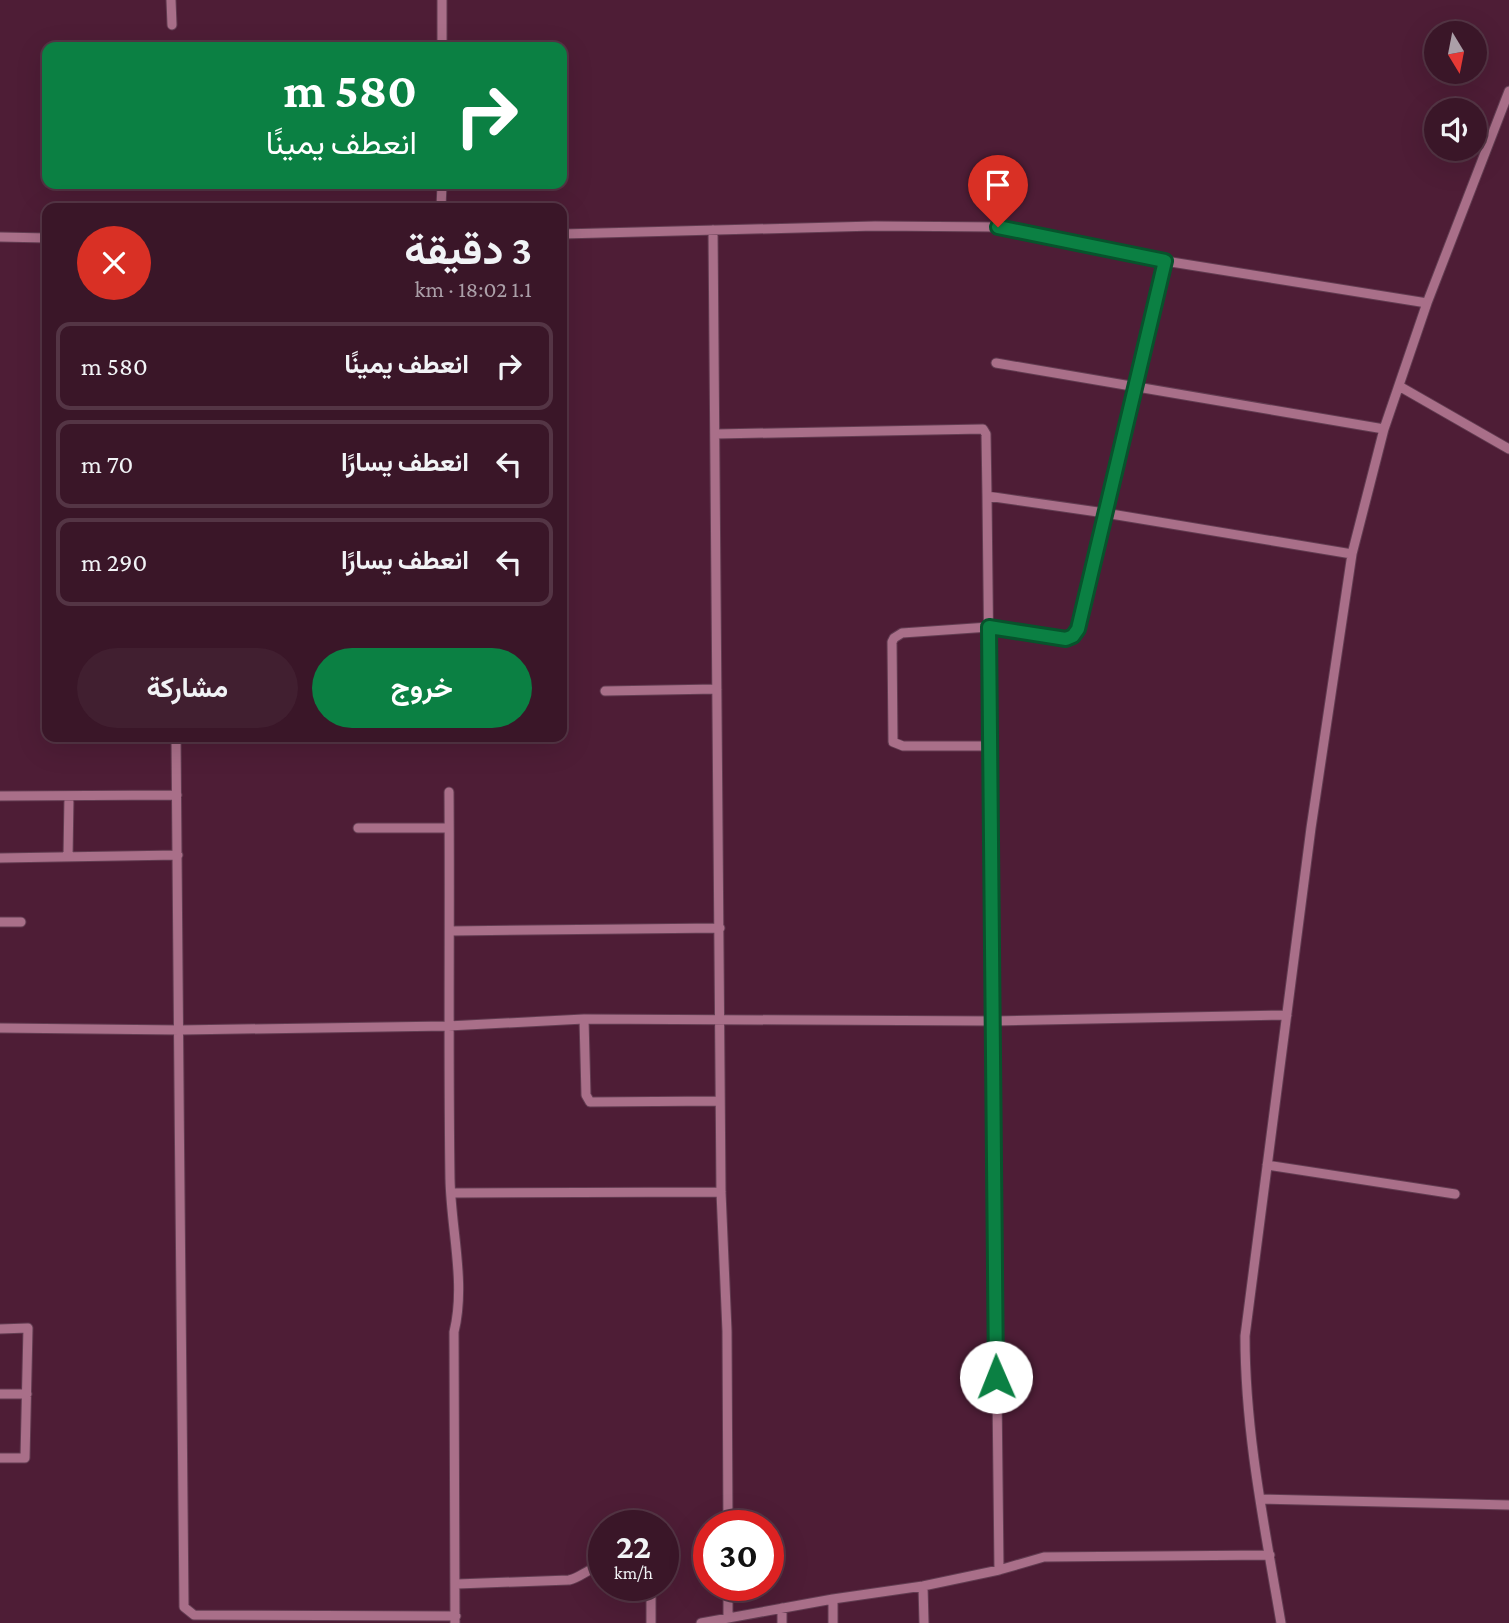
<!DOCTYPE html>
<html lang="ar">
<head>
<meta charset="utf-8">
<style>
  :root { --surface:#3a1628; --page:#411f30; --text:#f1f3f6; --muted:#ab9fa8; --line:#543545; --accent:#0b8043 }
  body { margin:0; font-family:"Crimson Pro",Vazirmatn,serif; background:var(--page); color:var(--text); direction:rtl; height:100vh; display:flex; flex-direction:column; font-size:26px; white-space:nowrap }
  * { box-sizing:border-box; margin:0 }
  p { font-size:23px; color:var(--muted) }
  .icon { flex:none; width:38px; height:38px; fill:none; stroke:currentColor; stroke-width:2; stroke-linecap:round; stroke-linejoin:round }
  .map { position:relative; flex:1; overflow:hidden; direction:ltr }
  .details { position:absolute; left:42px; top:203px; width:525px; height:539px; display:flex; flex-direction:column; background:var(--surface); border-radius:14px; box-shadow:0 7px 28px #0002,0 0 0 2px var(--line); direction:rtl }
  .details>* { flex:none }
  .top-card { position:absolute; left:42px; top:42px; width:525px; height:147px; border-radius:14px; box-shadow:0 7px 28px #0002,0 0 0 2px var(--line); direction:rtl; background:#0b8043; color:#fff; overflow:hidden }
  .needle { width:46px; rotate:170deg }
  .fabs { position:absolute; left:1424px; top:21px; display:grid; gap:14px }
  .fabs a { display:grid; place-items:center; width:63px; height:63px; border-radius:50%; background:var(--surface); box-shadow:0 7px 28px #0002,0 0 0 2px var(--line); font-size:35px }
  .speed { position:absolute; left:588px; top:1510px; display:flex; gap:14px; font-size:35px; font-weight:700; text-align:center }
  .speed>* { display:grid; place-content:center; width:91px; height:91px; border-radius:50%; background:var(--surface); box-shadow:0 7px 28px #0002,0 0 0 2px var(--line); line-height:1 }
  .speed small { font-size:18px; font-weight:400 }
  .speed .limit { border:10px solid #d22; background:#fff; color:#111 }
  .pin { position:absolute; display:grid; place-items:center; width:60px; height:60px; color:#fff; margin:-72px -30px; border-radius:50% 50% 50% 0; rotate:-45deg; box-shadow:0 0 7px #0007 }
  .pin .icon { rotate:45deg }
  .me { position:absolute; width:77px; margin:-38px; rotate:359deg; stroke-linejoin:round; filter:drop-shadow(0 0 5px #0008) }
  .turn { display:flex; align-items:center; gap:24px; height:147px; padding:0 35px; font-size:32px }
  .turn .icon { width:91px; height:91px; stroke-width:2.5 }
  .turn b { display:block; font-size:49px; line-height:60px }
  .round { display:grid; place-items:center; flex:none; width:74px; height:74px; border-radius:37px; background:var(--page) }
  .headline { display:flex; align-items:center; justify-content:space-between; height:119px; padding:0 35px }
  h1 { font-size:42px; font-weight:700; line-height:52px }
  .button { display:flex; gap:14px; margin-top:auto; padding:14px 35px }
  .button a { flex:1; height:80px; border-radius:42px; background:var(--accent); color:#fff; font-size:28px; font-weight:700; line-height:80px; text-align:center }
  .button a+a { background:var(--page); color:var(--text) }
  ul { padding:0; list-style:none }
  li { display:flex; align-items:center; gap:21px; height:88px; margin:0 14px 10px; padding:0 21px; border:4px solid var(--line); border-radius:14px }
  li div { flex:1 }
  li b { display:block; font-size:26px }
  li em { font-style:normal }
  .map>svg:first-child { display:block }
</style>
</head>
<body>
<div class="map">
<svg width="1509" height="1623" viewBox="0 0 1509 1623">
  <rect width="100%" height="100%" fill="#4e1d36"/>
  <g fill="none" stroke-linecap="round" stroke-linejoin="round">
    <!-- minor casing -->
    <g stroke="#623c51" stroke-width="11">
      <path id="minor" d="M171,0L172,25
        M442,47V0
        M441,208L442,184
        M713,230L721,1192L727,1331L728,1526
        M562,234L875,226L998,227L1165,261L1427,303
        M0,237L47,238
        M996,363L1384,429
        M1399,386L1509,449
        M716,434L983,429L986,434L987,496
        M605,691L717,689
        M176,737C180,1027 179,1317 184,1607L194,1615L456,1616
        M990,746H903L893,742L892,642L894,638L902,633L989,627L1066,639L1076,633L1165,261
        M449,792C450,921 448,1050 450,1179C451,1230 466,1283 454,1332L455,1623
        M0,796L177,795
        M358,828H449
        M68,857L69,796
        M0,858L178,855
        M0,922H21
        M450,931L720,928
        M584,1019L586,1095L590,1102L720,1101
        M0,1028L180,1030L448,1026L584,1019L994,1021L1287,1015
        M1267,1165L1455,1194
        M451,1193L721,1192
        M0,1329L28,1328L25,1458H0
        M0,1394H27
        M1260,1499L1509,1505
        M999,1570L987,496L1105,513L1352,554
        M457,1584L569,1580C583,1577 589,1566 604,1567
        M651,1586V1623
        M728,1586V1618
        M923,1586L924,1623
        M833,1599V1623
        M782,1608V1623
        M701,1623L833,1599L923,1586L999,1570L1044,1557L1270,1555
        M1281,1623C1265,1529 1245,1433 1245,1336L1311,828L1352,554L1384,429L1427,303L1509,91"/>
    </g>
    <!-- minor -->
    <use href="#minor" stroke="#a96f89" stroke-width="9"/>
  </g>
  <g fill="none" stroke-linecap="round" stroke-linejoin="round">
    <!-- route casing -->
    <g stroke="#07532c" stroke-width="18">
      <path id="route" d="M996,1377L989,627L1066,639L1073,636L1078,629L1165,261L998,227"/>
    </g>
    <!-- route -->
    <use href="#route" stroke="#0b8043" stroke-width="12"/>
  </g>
</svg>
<div class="fabs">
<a><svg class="needle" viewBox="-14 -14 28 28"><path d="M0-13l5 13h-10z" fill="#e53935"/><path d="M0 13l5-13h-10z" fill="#ab9fa8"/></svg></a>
<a><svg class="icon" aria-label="sound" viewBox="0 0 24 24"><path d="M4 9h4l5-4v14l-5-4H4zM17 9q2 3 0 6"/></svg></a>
</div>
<div class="speed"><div>22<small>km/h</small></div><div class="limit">30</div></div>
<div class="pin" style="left:998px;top:227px;background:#d93025"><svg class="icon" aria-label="arrive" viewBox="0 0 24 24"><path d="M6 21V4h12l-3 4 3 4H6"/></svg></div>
<svg class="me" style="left:996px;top:1377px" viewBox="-20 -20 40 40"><circle r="19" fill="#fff"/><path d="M0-13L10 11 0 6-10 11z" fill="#0b8043"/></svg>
<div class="top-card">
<div class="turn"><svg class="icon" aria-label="right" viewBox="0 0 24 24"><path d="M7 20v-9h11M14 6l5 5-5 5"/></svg><div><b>580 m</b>انعطف يمينًا</div></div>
</div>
<section class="details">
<div class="headline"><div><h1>3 دقيقة</h1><p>1.1 km · 18:02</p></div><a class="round" style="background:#d93025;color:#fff"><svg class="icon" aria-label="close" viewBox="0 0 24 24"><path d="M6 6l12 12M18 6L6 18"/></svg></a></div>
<ul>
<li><svg class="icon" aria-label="right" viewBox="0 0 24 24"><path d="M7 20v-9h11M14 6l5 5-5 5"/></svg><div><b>انعطف يمينًا</b></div><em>580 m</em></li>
<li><svg class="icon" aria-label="left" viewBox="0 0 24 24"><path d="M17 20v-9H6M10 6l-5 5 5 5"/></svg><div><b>انعطف يسارًا</b></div><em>70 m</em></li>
<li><svg class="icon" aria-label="left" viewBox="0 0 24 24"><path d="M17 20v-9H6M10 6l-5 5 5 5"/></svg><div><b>انعطف يسارًا</b></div><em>290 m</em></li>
</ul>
<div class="button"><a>خروج</a><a>مشاركة</a></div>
</section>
</div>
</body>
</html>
